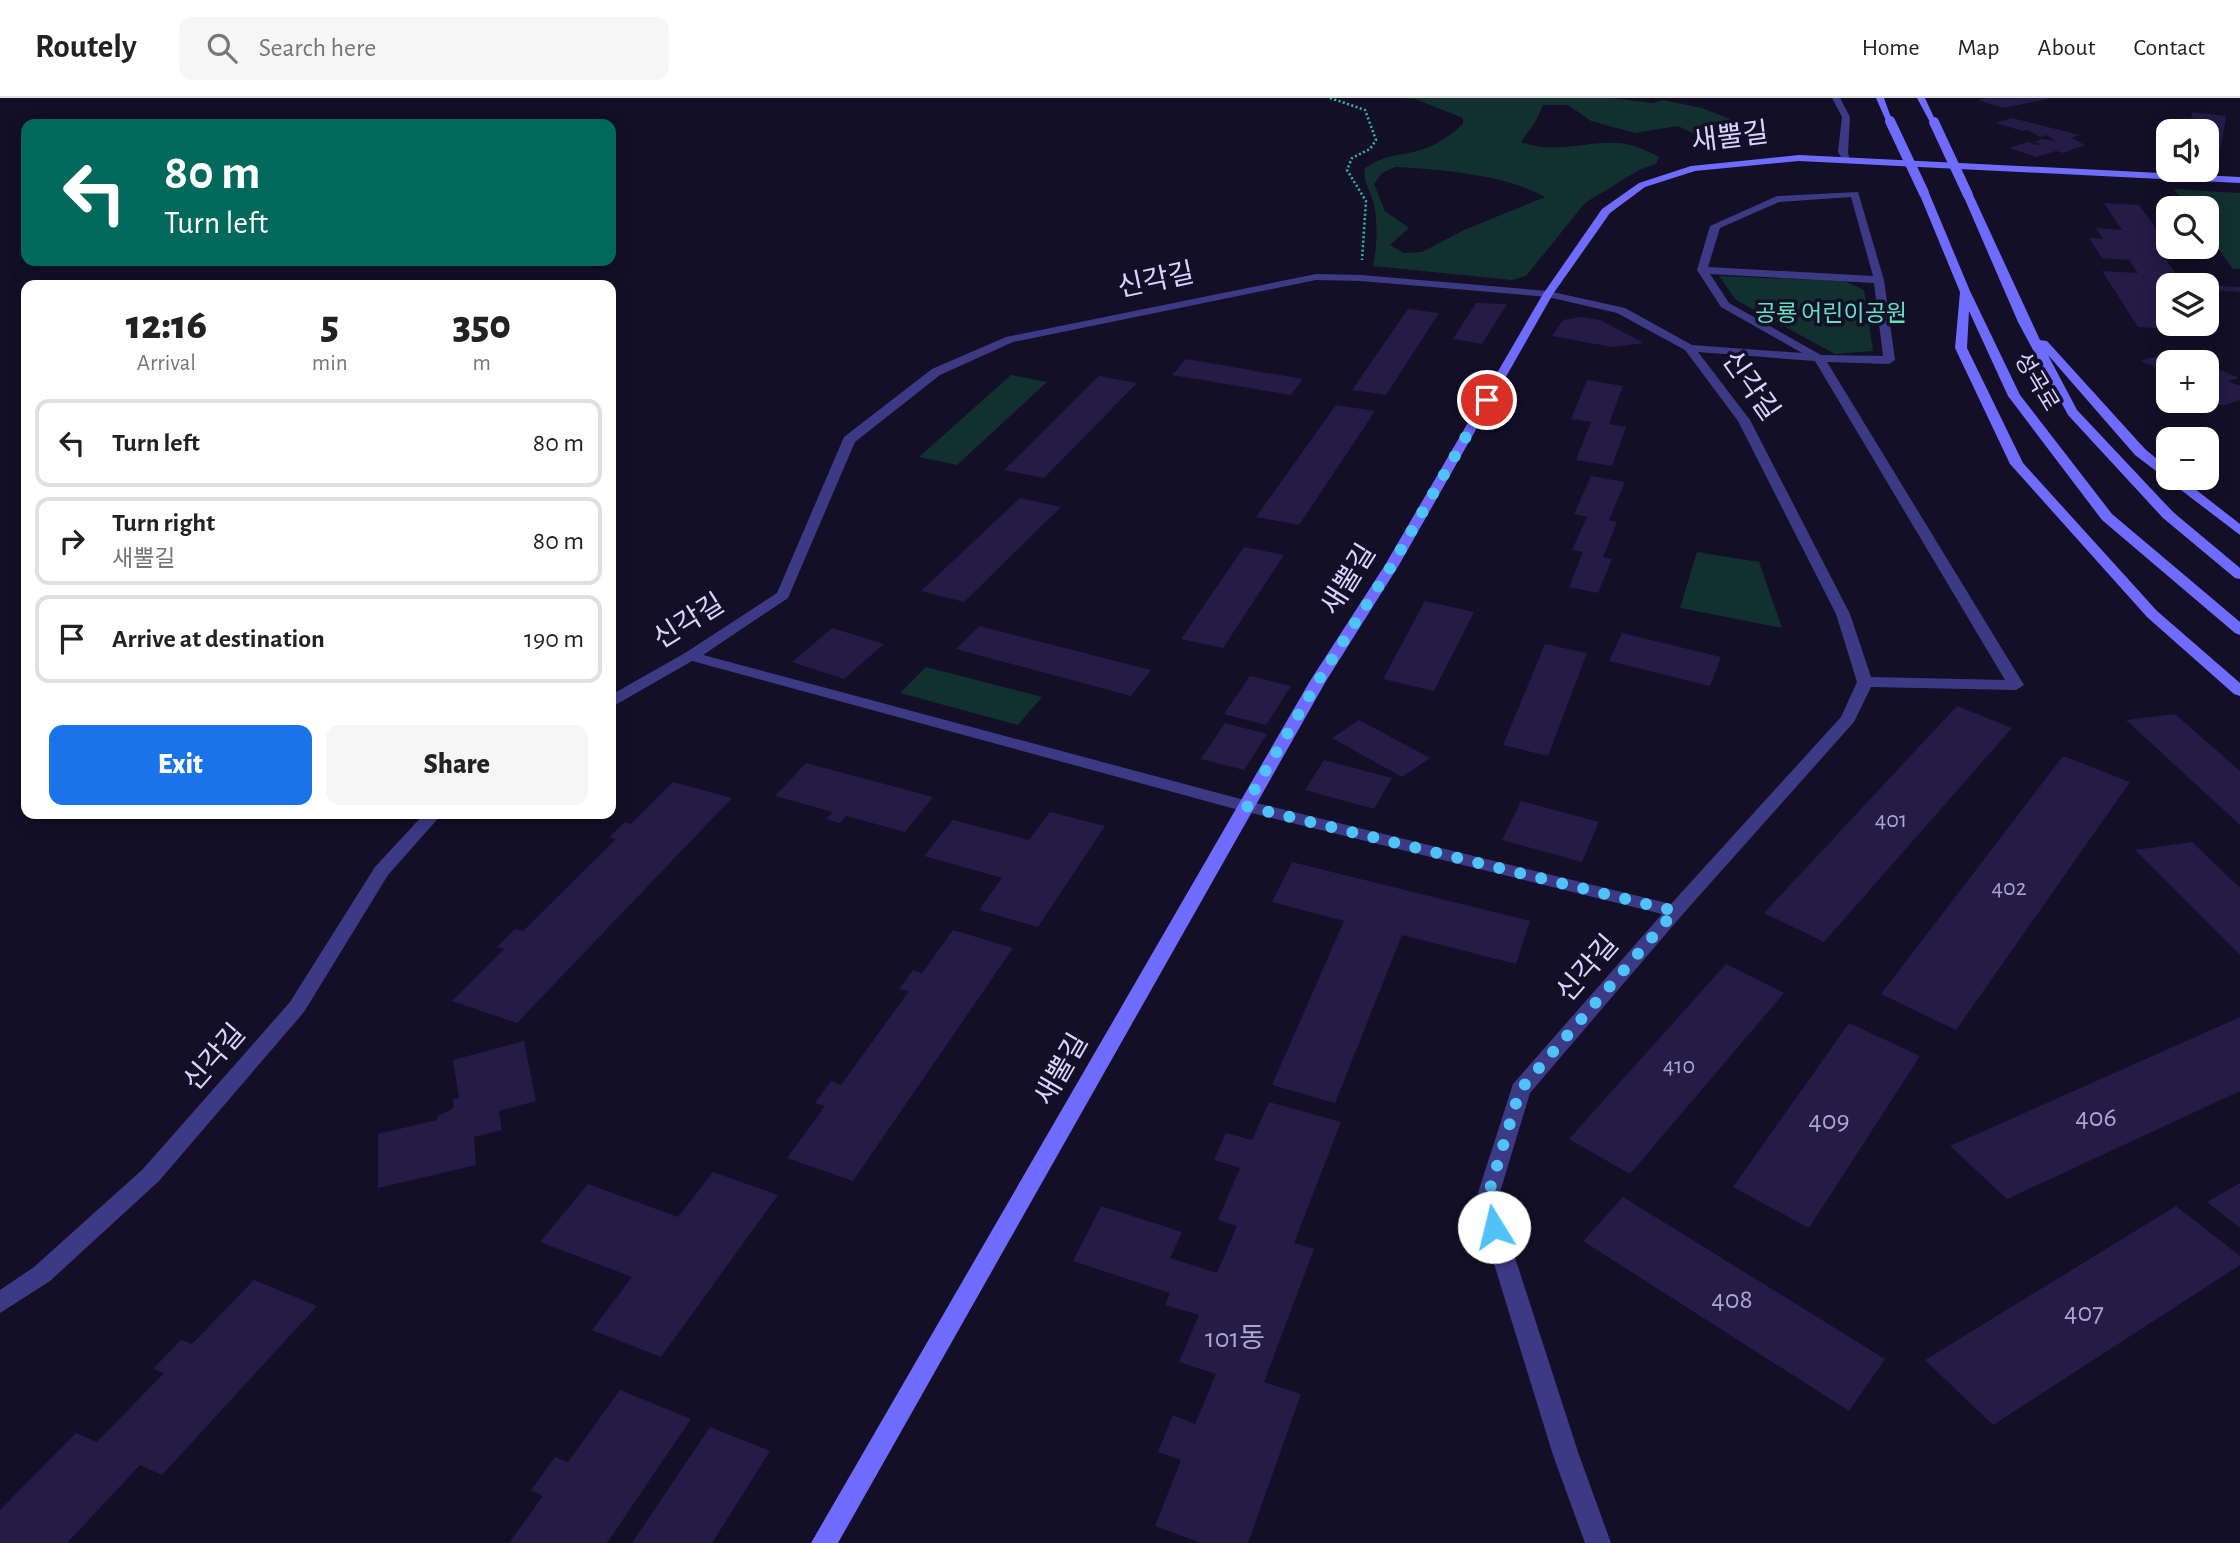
<!DOCTYPE html>
<html lang="en">
<head>
<meta charset="utf-8">
<style>
  :root { --surface:#fff; --page:#f6f6f6; --text:#222; --muted:#767676; --line:#e0e0e0; --accent:#1a73e8 }
  body { margin:0; font-family:"Alegreya Sans","Noto Sans KR",sans-serif; background:var(--page); color:var(--text); height:100vh; display:flex; flex-direction:column; font-size:26px; white-space:nowrap }
  * { box-sizing:border-box; margin:0 }
  p { font-size:23px; color:var(--muted) }
  .icon { flex:none; width:38px; height:38px; fill:none; stroke:currentColor; stroke-width:2; stroke-linecap:round; stroke-linejoin:round }
  .map { position:relative; flex:1; overflow:hidden }
  .side { position:absolute; left:21px; top:182px; width:595px; height:539px; display:flex; flex-direction:column; background:var(--surface); border-radius:14px; box-shadow:0 4px 18px #0003 }
  .side>* { flex:none }
  .banner { position:absolute; left:21px; top:21px; width:595px; height:147px; border-radius:14px; box-shadow:0 4px 18px #0003; background:#00695c; color:#fff; overflow:hidden }
  .fabs { position:absolute; left:2156px; top:21px; display:grid; gap:14px }
  .fabs a { display:grid; place-items:center; width:63px; height:63px; border-radius:14px; background:var(--surface); box-shadow:0 4px 18px #0003; font-size:35px }
  .pin { position:absolute; display:grid; place-items:center; width:60px; height:60px; color:#fff; margin:-30px; border:4px solid #fff; border-radius:50%; box-shadow:0 2px 7px #0007 }
  .me { position:absolute; width:77px; margin:-38px; rotate:351deg; stroke-linejoin:round; filter:drop-shadow(0 0 5px #0008) }
  .turn { display:flex; align-items:center; gap:24px; height:147px; padding:0 28px; font-size:32px }
  .turn .icon { width:91px; height:91px; stroke-width:2.5 }
  .turn b { display:block; font-size:49px; line-height:60px }
  .eta { display:flex; justify-content:space-evenly; align-items:center; height:119px; text-align:center }
  .eta b { font-size:42px; font-weight:800; line-height:49px }
  .button { display:flex; gap:14px; margin-top:auto; padding:14px 28px }
  .button a { flex:1; height:80px; border-radius:14px; background:var(--accent); color:#fff; font-size:28px; font-weight:800; line-height:80px; text-align:center }
  .button a+a { background:var(--page); color:var(--text) }
  ul { padding:0; list-style:none }
  li { display:flex; align-items:center; gap:21px; height:88px; margin:0 14px 10px; padding:0 14px; border:4px solid var(--line); border-radius:14px }
  li div { flex:1 }
  li b { display:block; font-size:26px }
  li em { font-style:normal }
  header { display:flex; align-items:center; gap:42px; box-sizing:border-box; height:98px; padding:0 35px; background:var(--surface); border-bottom:2px solid var(--line) }
  header strong { font-size:33px }
  nav { display:flex; gap:38px; margin-inline-start:auto; font-size:24px }
  .search { width:490px; height:63px; background:var(--page); display:flex; align-items:center; gap:18px; box-sizing:border-box; padding:0 24px; border-radius:14px; color:var(--muted); font-size:26px }
  .map>svg:first-child { display:block }
</style>
</head>
<body>
<header>
<strong>Routely</strong>
<div class="search"><svg class="icon" aria-label="search" viewBox="0 0 24 24"><circle cx="10" cy="10" r="6"/><path d="M15 15l6 6"/></svg>Search here</div>
<nav><a>Home</a><a>Map</a><a>About</a><a>Contact</a></nav>
</header>
<div class="map">
<svg width="2240" height="1445" viewBox="0 0 2240 1445">
  <rect width="100%" height="100%" fill="#130f26"/>
  <!-- green -->
  <path fill="#12302f" fill-rule="evenodd" d="M1403,0H1612L1653,5L1663,2L1702,10L1730,21L1724,40L1711,44L1678,28L1635,35L1591,23L1568,7H1543L1536,23L1521,44C1555,57 1584,43 1618,45C1633,46 1646,52 1659,59L1656,66L1639,72L1585,105L1526,178L1512,182L1373,168C1377,149 1378,126 1374,107C1372,94 1362,84 1365,70C1390,54 1400,59 1424,51C1438,46 1452,36 1463,26V20L1415,1ZM1395,69C1440,71 1506,77 1545,99L1464,132L1422,154L1404,155L1390,147L1409,130L1385,113L1374,86L1382,75Z
    M2174,91L2240,95V171H2233L2207,135V110H2188Z
    M1719,178L1844,183L1864,192L1873,253L1835,256L1736,202Z
    M1011,277L1047,284L957,367L919,359Z
    M1697,454L1759,464L1782,530L1680,510Z
    M926,569L1042,599L1018,627L900,595Z"/>
  <!-- building -->
  <path fill="#241b47" d="M1986,0H2048V1L2003,10L1978,2Z
    M2192,14L2226,18L2221,50H2207V33H2189L2190,25L2182,23L2183,20L2191,21Z
    M2012,20L2080,37L2071,40L2085,47L2063,55L2056,53L2036,59L2009,50L2027,44L2037,47L2041,46L2034,44L2042,41L2056,43L2046,37L2041,39L2027,32L2023,33L1995,25Z
    M2104,105L2139,107L2168,146L2155,147L2184,187H2168V226H2207V219L2218,234L2138,229L2102,173L2138,175L2129,162L2102,160L2089,140L2103,141L2096,130L2122,132Z
    M2207,187L2240,189V194L2207,192Z
    M1476,205L1507,206L1482,246L1453,241Z
    M1408,211L1439,215L1386,297L1352,292Z
    M1580,219L1600,222L1644,245L1612,249L1552,238L1563,222Z
    M2163,256L2183,264H2168V270L2161,272L2140,263Z
    M1186,261L1303,281L1291,297L1172,277Z
    M2207,266L2239,280L2228,283L2240,288V302L2223,308L2207,302Z
    M1099,278L1137,285L1044,380L1004,372Z
    M1587,282L1623,288L1609,326L1626,329L1612,368L1576,362L1591,324L1571,321Z
    M1336,307L1375,313L1299,427L1256,419Z
    M1591,378L1625,384L1609,422L1617,424L1603,459L1612,461L1598,495L1569,489L1583,454L1572,452L1587,419L1574,416Z
    M1020,400L1061,409L964,504L921,493Z
    M1244,449L1284,457L1223,550L1181,541Z
    M1425,503L1474,514L1434,593L1383,581Z
    M979,528L1151,572L1131,598L956,551Z
    M832,530L884,546L844,581L792,564Z
    M1622,535L1721,559L1710,588L1609,563Z
    M1545,546L1587,555L1548,658L1503,647Z
    M1250,578L1291,588L1266,627L1224,616Z
    M1957,608L2012,630L1824,844L1764,815Z
    M2175,616L2240,673V727L2126,622Z
    M1359,622L1430,660L1402,679L1332,640Z
    M1225,625L1267,636L1244,672L1201,661Z
    M2063,658L2130,684L1956,932L1881,896Z
    M1324,662L1392,680L1374,711L1305,692Z
    M806,665L933,699L905,734L846,718L840,725L826,721L833,714L775,698Z
    M673,684L732,700L517,925L452,903L504,851L497,849L515,831L523,833L616,741L609,739L625,724L631,726Z
    M1521,703L1599,724L1582,764L1502,742Z
    M1050,714L1105,728L1038,829L979,812L1002,780L924,758L953,722L1029,742Z
    M2192,744L2240,790V857L2135,752Z
    M1292,764L1530,823L1516,866L1402,837L1335,1005L1272,987L1344,823L1272,804Z
    M953,832L1013,850L853,1083L787,1060L825,1008L815,1005L831,983L841,987L909,893L899,891L913,872L922,875Z
    M1726,866L1784,895L1630,1076L1569,1041Z
    M2240,919V993L2007,1101L1950,1048Z
    M1849,925L1920,958L1809,1130L1733,1089Z
    M524,943L536,1003L499,1013L502,1032L474,1039L476,1067L378,1090V1036L437,1022V1018L451,1012L454,1008L453,1001L459,1000L453,962Z
    M1269,1004L1341,1024L1294,1145L1314,1151L1264,1284L1301,1296L1248,1445H1201L1155,1428L1181,1362L1158,1354L1173,1317L1195,1326L1216,1276L1179,1264L1199,1217L1165,1207L1170,1195L1073,1163L1101,1108L1182,1134L1170,1160L1217,1175L1237,1128L1218,1122L1240,1070L1214,1062L1226,1035L1252,1042Z
    M713,1074L778,1097L661,1259L592,1232L632,1179L540,1144L588,1086L678,1119Z
    M2240,1085V1130L2207,1104Z
    M1623,1099L1885,1261L1849,1313L1583,1143Z
    M2176,1108L2240,1158V1167L1993,1327L1925,1262Z
    M254,1182L317,1208L162,1377L140,1367L67,1445H0V1412L76,1335L97,1344L164,1275L153,1271L181,1242L192,1246Z
    M620,1292L691,1321L607,1445H509L543,1398L531,1392L555,1359L568,1364Z
    M710,1329L770,1353L712,1445H632Z"/>
  <g fill="none" stroke-linecap="round" stroke-linejoin="round">
    <!-- path -->
    <path stroke="#2fb8b0" stroke-width="2.5" stroke-dasharray="2 2.5" stroke-linecap="butt" d="M1330,0L1365,12L1376,42L1370,51L1352,60L1347,72L1366,103L1362,162"/>
    <!-- street -->
    <path fill="#3d3a85" fill-rule="evenodd" d="M1832,0H1840L1850,19L1848,54L1850,64H1844L1838,54L1842,19Z
      M1858,94L1884,182L1895,262L1889,266L1827,264L2024,587L2016,592L1871,589L1854,624L1682,817L1530,995L1497,1104L1579,1357L1611,1445H1585L1553,1357L1475,1104L1513,986L1662,816L1239,712L692,563L617,606L611,608V597L685,555L777,495L844,339L932,271L1006,239L1316,176L1361,177L1548,193L1625,210L1692,247L1802,255L1721,209L1697,172L1710,128L1777,98ZM1851,99L1873,178L1708,169L1720,130L1779,104ZM1710,176L1874,185L1883,258L1821,257L1729,205ZM1316,182L1361,183L1548,199L1617,215L1685,252L1738,323L1836,516L1857,584L1841,619L1671,806L1248,703L703,557L788,500L855,344L940,277L1013,244ZM1698,254L1815,263L2005,582L1871,579L1850,516L1750,322Z
      M424,716H442L388,777L304,914L159,1083L50,1183L0,1215V1192L34,1169L143,1071L290,904L375,769Z"/>
    <!-- secondary -->
    <path fill="#6f6bff" fill-rule="evenodd" d="M1876,0H1884L1893,25H1887Z
      M1917,0H1925L1937,26H1931Z
      M1799,57L2240,79V85L1799,63L1695,73L1645,89L1610,115L1553,196L1399,467L1326,583L838,1445H811L1310,583L1385,467L1543,196L1602,111L1639,85L1691,68Z
      M1924,92L1929,95L1970,193L2020,297L2112,416L2240,524V537L2235,535L2102,422L2008,298L1969,213L1967,250L2023,365L2157,513L2240,585V598L2234,596L2147,519L2010,366L1955,250L1960,194L1919,95Z
      M1968,94L1973,97L2040,242L2047,243L2145,351L2168,370V380H2181L2240,426V437L2135,357L2048,257L2077,312L2173,414L2240,470V481L2235,480L2163,420L2068,317L2018,224L1963,97Z"/>
    <!-- secondary-bridge -->
    <path stroke="#6f6bff" stroke-width="10" d="M1890,23L1924,95
      M1934,24L1968,97"/>
  </g>
  <g fill="none" stroke-linecap="round" stroke-linejoin="round">
    <!-- route -->
    <path stroke="#4fc3f7" stroke-width="12" stroke-dasharray="0 21.6" d="M1487,302L1392,467L1318,583L1245,708L1675,813L1520,992L1486,1104L1494,1129"/>
  </g>
  <g text-anchor="middle" dominant-baseline="central" stroke-width="7" stroke-linejoin="round" paint-order="stroke">
    <!-- far-park labels -->
    <g font-size="23" fill="#5fe0c0" stroke="#130f26">
      <text x="1831" y="216">공룡 어린이공원</text>
    </g>
    <!-- far-street labels -->
    <g font-size="23" fill="#d9d4ff" stroke="#130f26">
      <text transform="translate(2036 284) rotate(59)">성곡로</text>
    </g>
    <!-- number labels -->
    <g font-size="24" fill="#aca6d1">
      <text x="1891" y="722">401</text>
      <text x="2009" y="790">402</text>
      <text x="1679" y="968">410</text>
    </g>
    <!-- street labels -->
    <g font-size="28" fill="#d9d4ff" stroke="#130f26">
      <text transform="translate(1730 40) rotate(-7)">새뿔길</text>
      <text transform="translate(1156 183) rotate(-12)">신각길</text>
      <text transform="translate(1750 288) rotate(55)">신각길</text>
      <text transform="translate(1349 482) rotate(-58)">새뿔길</text>
      <text transform="translate(689 524) rotate(-32)">신각길</text>
      <text transform="translate(1588 871) rotate(-49)">신각길</text>
      <text transform="translate(215 960) rotate(-49)">신각길</text>
      <text transform="translate(1062 972) rotate(-60)">새뿔길</text>
    </g>
    <!-- near-number labels -->
    <g font-size="28" fill="#aca6d1">
      <text x="2096" y="1020">406</text>
      <text x="1829" y="1023">409</text>
      <text x="1732" y="1202">408</text>
      <text x="2084" y="1215">407</text>
      <text x="1235" y="1241">101동</text>
    </g>
  </g>
</svg>
<div class="fabs">
<a><svg class="icon" aria-label="sound" viewBox="0 0 24 24"><path d="M4 9h4l5-4v14l-5-4H4zM17 9q2 3 0 6"/></svg></a>
<a><svg class="icon" aria-label="search" viewBox="0 0 24 24"><circle cx="10" cy="10" r="6"/><path d="M15 15l6 6"/></svg></a>
<a><svg class="icon" aria-label="layers" viewBox="0 0 24 24"><path d="M12 4l9 5-9 5-9-5zM3 14l9 5 9-5"/></svg></a>
<a>+</a>
<a>−</a>
</div>
<div class="pin" style="left:1487px;top:302px;background:#d93025"><svg class="icon" aria-label="arrive" viewBox="0 0 24 24"><path d="M6 21V4h12l-3 4 3 4H6"/></svg></div>
<svg class="me" style="left:1494px;top:1129px" viewBox="-20 -20 40 40"><circle r="19" fill="#fff"/><path d="M0-13L10 11 0 6-10 11z" fill="#4fc3f7"/></svg>
<div class="banner">
<div class="turn"><svg class="icon" aria-label="left" viewBox="0 0 24 24"><path d="M17 20v-9H6M10 6l-5 5 5 5"/></svg><div><b>80 m</b>Turn left</div></div>
</div>
<section class="side">
<div class="eta">
<div><b>12:16</b><p>Arrival</p></div>
<div><b>5</b><p>min</p></div>
<div><b>350</b><p>m</p></div>
</div>
<ul>
<li><svg class="icon" aria-label="left" viewBox="0 0 24 24"><path d="M17 20v-9H6M10 6l-5 5 5 5"/></svg><div><b>Turn left</b></div><em>80 m</em></li>
<li><svg class="icon" aria-label="right" viewBox="0 0 24 24"><path d="M7 20v-9h11M14 6l5 5-5 5"/></svg><div><b>Turn right</b><p>새뿔길</p></div><em>80 m</em></li>
<li><svg class="icon" aria-label="arrive" viewBox="0 0 24 24"><path d="M6 21V4h12l-3 4 3 4H6"/></svg><div><b>Arrive at destination</b></div><em>190 m</em></li>
</ul>
<div class="button"><a>Exit</a><a>Share</a></div>
</section>
</div>
</body>
</html>
